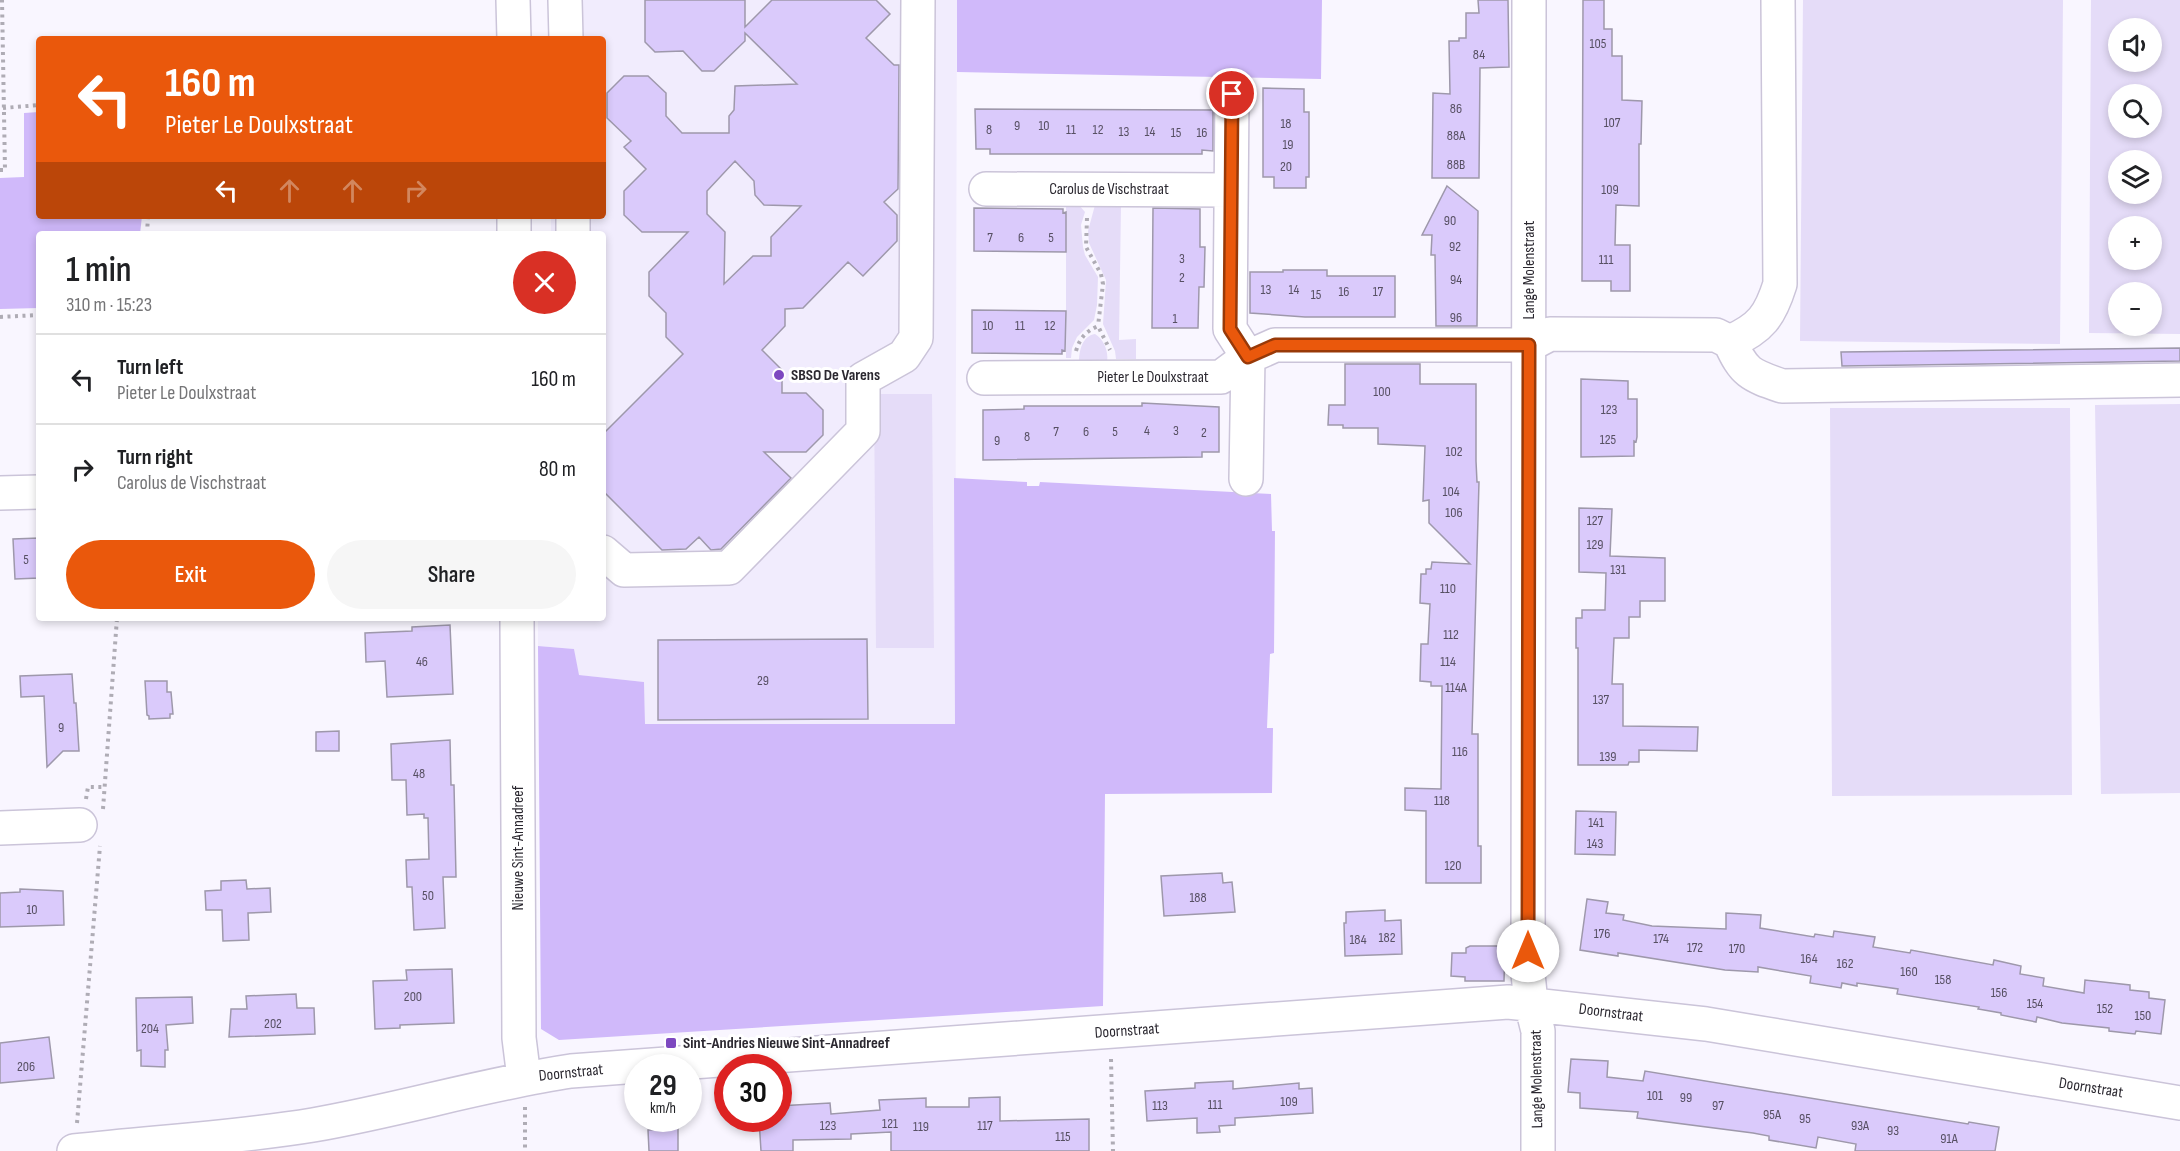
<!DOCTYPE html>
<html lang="en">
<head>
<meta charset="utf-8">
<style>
  :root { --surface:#fff; --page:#f6f6f6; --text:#202124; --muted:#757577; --line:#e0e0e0; --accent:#ea580c }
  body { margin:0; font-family:"Sofia Sans Condensed",sans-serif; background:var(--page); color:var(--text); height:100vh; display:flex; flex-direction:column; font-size:22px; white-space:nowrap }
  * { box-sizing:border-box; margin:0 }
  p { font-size:20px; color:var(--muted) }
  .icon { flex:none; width:33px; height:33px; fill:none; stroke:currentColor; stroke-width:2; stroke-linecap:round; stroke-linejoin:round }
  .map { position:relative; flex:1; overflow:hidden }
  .sheet { position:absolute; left:36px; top:231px; width:570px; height:390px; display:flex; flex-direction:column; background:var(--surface); border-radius:6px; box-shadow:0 3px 9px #0003 }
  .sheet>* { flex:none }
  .banner { position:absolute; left:36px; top:36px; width:570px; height:183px; border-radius:6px; box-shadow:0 3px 9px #0003; background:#ea580c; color:#fff; overflow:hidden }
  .buttons { position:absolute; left:2108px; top:18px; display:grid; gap:12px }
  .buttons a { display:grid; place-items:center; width:54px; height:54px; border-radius:50%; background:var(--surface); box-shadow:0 3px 9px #0003; font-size:30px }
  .speed { position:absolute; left:624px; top:1054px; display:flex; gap:12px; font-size:30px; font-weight:700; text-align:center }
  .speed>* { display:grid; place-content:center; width:78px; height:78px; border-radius:50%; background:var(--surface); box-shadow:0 3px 9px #0003; line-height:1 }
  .speed small { font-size:15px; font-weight:400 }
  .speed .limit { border:9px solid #d22; background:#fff; color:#111 }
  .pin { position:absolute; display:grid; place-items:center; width:51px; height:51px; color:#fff; margin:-26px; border:3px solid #fff; border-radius:50%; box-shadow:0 2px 6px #0007 }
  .me { position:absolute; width:66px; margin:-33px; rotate:0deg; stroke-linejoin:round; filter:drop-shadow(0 0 4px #0008) }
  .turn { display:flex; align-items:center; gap:21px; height:126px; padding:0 30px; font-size:27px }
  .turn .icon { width:78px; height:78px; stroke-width:2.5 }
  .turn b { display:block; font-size:42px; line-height:51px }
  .lanes { display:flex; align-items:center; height:57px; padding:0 30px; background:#0003; justify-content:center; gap:30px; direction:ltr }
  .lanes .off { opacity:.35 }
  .round { display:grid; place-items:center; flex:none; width:63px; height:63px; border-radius:32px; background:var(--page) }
  .overview { display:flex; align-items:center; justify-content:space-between; height:102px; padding:0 30px }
  h1 { font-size:36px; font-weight:600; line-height:45px }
  .action { display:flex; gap:12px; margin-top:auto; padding:12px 30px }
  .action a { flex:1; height:69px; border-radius:36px; background:var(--accent); color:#fff; font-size:24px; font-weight:600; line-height:69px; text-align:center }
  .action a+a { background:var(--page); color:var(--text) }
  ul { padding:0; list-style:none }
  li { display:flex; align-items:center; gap:18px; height:90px; padding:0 30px; border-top:2px solid var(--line) }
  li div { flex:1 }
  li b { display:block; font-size:22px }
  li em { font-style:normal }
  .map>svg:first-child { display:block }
</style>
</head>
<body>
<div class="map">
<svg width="2180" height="1151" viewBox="0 0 2180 1151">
  <rect width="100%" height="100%" fill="#f9f6ff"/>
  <!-- built -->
  <path fill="#f1ecfd" d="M551,0H957L955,724H645L644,682L578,675L574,649L538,646V618H603V234H551V216H603V39H551Z"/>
  <!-- green -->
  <path fill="#e5dcf8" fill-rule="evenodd" d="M1803,0H2063L2060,344L1800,341Z
    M2091,0H2180V334L2089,333ZM2151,28V62H2118V28ZM2151,94V128H2118V94ZM2118,160H2151V194H2118ZM2151,226V260H2118V226ZM2151,292V326H2118V292Z
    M1066,205H1079L1085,212L1081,225L1083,247L1085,255L1098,277L1097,305L1094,320L1077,337L1072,348L1071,358H1066Z
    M1095,205H1121L1119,340L1136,339V359H1116L1115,351L1103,324L1106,280L1089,243L1088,231Z
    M1095,334C1105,340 1110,355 1106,365L1079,363C1079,351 1082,336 1095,334Z
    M874,394H932L934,648H876Z
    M2180,404V793L2101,794L2095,405Z
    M1830,408H2070L2072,795L1832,796Z"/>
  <!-- forest -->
  <path fill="#d0b9fa" d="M957,0H1322L1321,79L957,72Z
    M39,112V216H142L140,234H39V308L0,309V178L24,177V113Z
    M954,478L1027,482V486H1039L1040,482L1271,494L1272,531H1275L1274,653L1270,654L1267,728H1273L1272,793L1105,794L1103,1006L559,1040L541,1029L538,646L574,649L579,675L644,682L645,724H955Z"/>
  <!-- building -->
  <path fill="#dacafb" stroke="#9e98ab" stroke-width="1.5" fill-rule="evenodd" d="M645,0H745V27L772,0H876L890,14L866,38L894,65H899L898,189L884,202L897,215V241L863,276L848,262L803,308L785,309V326L762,350L782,370V393H806L823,410V435L806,452H764L791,478L721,549L711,550L699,537L686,549L662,550L603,491V434L683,354L666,337V313L649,296V272L688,232H642L624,215V191L646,169L624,147L631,141L607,118V93L624,76H648L666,93V116L682,133H729V116L734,110L735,86L797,84L745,33V41L714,71H702L683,51L655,52L645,42ZM735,161L754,181L755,195L764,205L801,206L771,237V256H753L724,284L725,232L707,214V191Z
    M1478,0H1508L1509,67L1480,68L1479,178H1432L1433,93L1450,94L1449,41H1459V38H1466V13H1479Z
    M1583,0H1604V29H1612V56H1622V100L1642,101L1641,144H1639V206L1616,205L1615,245H1630V291H1611V281H1582Z
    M1263,88L1304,89V112H1309V177H1306V188H1274V177H1263Z
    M975,109L1213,110V151L1202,150V154H990V149H976Z
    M1447,186L1478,211L1477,326H1436L1435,255H1431L1432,235H1422Z
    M974,208L1063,209V213L1066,212V252L974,251Z
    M1153,208L1200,209V247H1205L1204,287H1199L1198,328H1152Z
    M1283,270H1327V276H1395V317H1305L1250,313V272H1283Z
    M972,310L1066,311L1065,351L1062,350V354L972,353Z
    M2180,348V361L1842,366L1841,352Z
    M1345,364H1420V384H1476V461L1477,482H1479L1472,734H1478V846H1481V883H1426V811L1405,810V788L1441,789L1442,686H1431V682L1420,681L1421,644H1428L1430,604L1420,603L1421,574H1426V569H1431L1432,562L1470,564L1429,523V500L1423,501L1425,446L1378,444V428H1343V425H1328L1329,405H1345Z
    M1581,379L1628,381V399H1637V437L1636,442L1634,441V456L1581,457Z
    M1142,403L1219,407V452H1202V457L983,460V410L1024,409V406H1142Z
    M1579,508L1612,509L1610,556L1665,558V601H1640V617H1629V638H1614L1612,684H1623V726L1698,727L1697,751L1639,750V762H1629L1628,765H1578V648H1576V618H1582V610H1605L1606,573L1579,572Z
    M39,538V578L15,579L13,539Z
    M450,625L453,694L387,697L385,661L366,662L365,633L412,631V627Z
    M867,639L868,719L658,720V640Z
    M72,674L74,703H76L79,751H63L47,767L44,696L21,697L20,676Z
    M145,681H167V692H171L173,714H170V718L149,719V716L147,715Z
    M339,731V751H316V732Z
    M450,740L451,785H454L456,877H443L445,928L414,930L412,887H407L406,860L429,859L428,818H424V814L407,815L406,780H392L391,744Z
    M1576,811L1616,812L1615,855L1575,854Z
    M1222,873L1223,883L1232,882L1235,912L1164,916L1161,876Z
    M246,880L247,889L270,888L271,912L248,913L249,940L223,941L222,910H206L205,891L221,890V881Z
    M20,889L63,891L64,925L0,927V893L20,892Z
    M1587,899L1608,902L1606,913L1624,915L1623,920L1652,926L1726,929V913L1761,915L1760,928L1814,937L1815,934L1833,937L1834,931L1875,937L1873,947L1910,953L1911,950L1993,965L1994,960L2021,966L2020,974L2044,978L2043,986L2084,993L2085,980L2130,985V990L2149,992V998L2165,1000L2161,1034L2136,1031L2135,1034L2109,1031V1028L2062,1023L2037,1017L2036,1022L2001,1015V1013L1978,1009L1979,1007L1897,994L1898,989L1857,983V986L1842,983L1841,988L1810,983L1811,976L1758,967V972L1725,970L1618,953V956L1580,950Z
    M1385,910V921L1401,920L1402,954L1345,956L1344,923H1346V912Z
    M1470,946H1505L1504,981H1465V977L1451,976L1452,953H1466V948Z
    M452,969L454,1023L400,1025V1028L375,1029L373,981L407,980L406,970Z
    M296,994L297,1008H314L315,1034L229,1037L231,1009H247L246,996Z
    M192,997L193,1023L166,1025L168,1050H165V1067L141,1066V1050L137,1051L136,998Z
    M49,1037L54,1078L0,1083V1043Z
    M1571,1059L1608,1061L1607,1077L1643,1081L1645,1071L1968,1124L1969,1122L1999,1127L1995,1151H1855L1856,1144L1818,1137L1816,1148L1769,1140V1136L1753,1133L1637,1118L1638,1112L1580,1108V1093L1568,1092Z
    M1233,1081V1089L1299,1083V1089L1312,1088L1313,1113L1235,1118V1125L1219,1126L1220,1132L1197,1133V1118L1147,1121L1145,1091L1195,1088V1083Z
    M1000,1097V1121L1089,1119V1151H891V1132L851,1134V1139L793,1140V1151H761L759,1119H778V1106L830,1103L831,1114L880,1110L879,1100L926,1098V1107H969V1098Z
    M678,1128V1151H649L648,1130Z"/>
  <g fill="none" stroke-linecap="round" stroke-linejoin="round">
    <!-- minor casing -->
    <g stroke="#cbc4d9" stroke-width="36">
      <path id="minor" d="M513,0L514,39
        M565,0L566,39
        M1529,0L1528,974L1531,1003L1538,1031V1151
        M1232,94L1230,329L1248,357L1246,479
        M986,189L1231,190
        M514,216V234
        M573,233V216
        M1730,342C1761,328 1770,316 1780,284L1778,0
        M984,378L1221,377L1248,357L1275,345H1529L1550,334L1716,335L1730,342C1744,373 1750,375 1782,386L2180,380
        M0,493L39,492
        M603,552L624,570L729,568L863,431V379L904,356L916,338L918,0
        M517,618L519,1038L524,1078
        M0,828L80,825
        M74,1151C154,1142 234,1138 313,1125C400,1110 484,1084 571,1071L1508,1002L1706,1024L2180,1103"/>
    </g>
    <!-- path -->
    <path stroke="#afacb5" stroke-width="4" stroke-dasharray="3 4.5" stroke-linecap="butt" d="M3,108L39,105
      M0,170H5L2,0
      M1087,218L1086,247L1101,274L1103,284L1098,326
      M147,234L148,216
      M0,317L39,315
      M1076,351C1080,338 1085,332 1098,326L1110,350
      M86,799L88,787H105
      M103,809L117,618
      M1111,1059L1113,1151
      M525,1107V1151
      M77,1123L100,846"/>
    <!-- minor -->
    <use href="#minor" stroke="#fff" stroke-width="33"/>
  </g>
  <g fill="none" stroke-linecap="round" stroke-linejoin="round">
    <!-- route casing -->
    <g stroke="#983908" stroke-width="15">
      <path id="route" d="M1232,94L1230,329L1248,357L1275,345H1529L1528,951"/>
    </g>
    <!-- route -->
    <use href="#route" stroke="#ea580c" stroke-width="10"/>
  </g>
  <!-- markers -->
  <g fill="#7d48c0" stroke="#fff" stroke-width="2">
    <circle cx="779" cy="375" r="6"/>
    <rect x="665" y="1037" width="12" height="12" rx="3"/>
  </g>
  <g text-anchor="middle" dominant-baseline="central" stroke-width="6" stroke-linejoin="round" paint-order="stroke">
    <!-- number labels -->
    <g font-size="14" fill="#575063">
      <text x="1598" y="43">105</text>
      <text x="1479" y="54">84</text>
      <text x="1456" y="108">86</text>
      <text x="1612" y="122">107</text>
      <text x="1286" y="123">18</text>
      <text x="1017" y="125">9</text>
      <text x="1044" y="125">10</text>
      <text x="989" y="129">8</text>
      <text x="1071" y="129">11</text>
      <text x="1098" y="129">12</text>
      <text x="1124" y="131">13</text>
      <text x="1150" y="131">14</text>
      <text x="1176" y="132">15</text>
      <text x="1202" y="132">16</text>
      <text x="1456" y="135">88A</text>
      <text x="1288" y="144">19</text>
      <text x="1456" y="164">88B</text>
      <text x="1286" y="166">20</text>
      <text x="1610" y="189">109</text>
      <text x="1450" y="220">90</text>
      <text x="990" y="237">7</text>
      <text x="1021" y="237">6</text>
      <text x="1051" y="237">5</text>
      <text x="1455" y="246">92</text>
      <text x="1182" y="258">3</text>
      <text x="1606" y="259">111</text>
      <text x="1182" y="277">2</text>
      <text x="1456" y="279">94</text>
      <text x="1266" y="289">13</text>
      <text x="1294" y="289">14</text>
      <text x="1344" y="291">16</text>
      <text x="1378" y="291">17</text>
      <text x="1316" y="294">15</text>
      <text x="1456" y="317">96</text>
      <text x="1175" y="318">1</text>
      <text x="988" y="325">10</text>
      <text x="1020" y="325">11</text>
      <text x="1050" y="325">12</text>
      <text x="1382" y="391">100</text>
      <text x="1609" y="409">123</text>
      <text x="1147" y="430">4</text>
      <text x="1176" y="430">3</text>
      <text x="1056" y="431">7</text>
      <text x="1086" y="431">6</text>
      <text x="1115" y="431">5</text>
      <text x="1204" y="432">2</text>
      <text x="1027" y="436">8</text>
      <text x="1608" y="439">125</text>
      <text x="997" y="440">9</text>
      <text x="1454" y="451">102</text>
      <text x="1451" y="491">104</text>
      <text x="1454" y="512">106</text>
      <text x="1595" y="520">127</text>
      <text x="1595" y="544">129</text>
      <text x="26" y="559">5</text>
      <text x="1618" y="569">131</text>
      <text x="1448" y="588">110</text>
      <text x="1451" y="634">112</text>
      <text x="422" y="661">46</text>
      <text x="1448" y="661">114</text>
      <text x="763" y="680">29</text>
      <text x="1456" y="687">114A</text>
      <text x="1601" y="699">137</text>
      <text x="61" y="727">9</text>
      <text x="1460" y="751">116</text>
      <text x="1608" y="756">139</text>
      <text x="419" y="773">48</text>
      <text x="1442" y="800">118</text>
      <text x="1596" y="822">141</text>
      <text x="1595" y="843">143</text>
      <text x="1453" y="865">120</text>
      <text x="428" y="895">50</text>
      <text x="1198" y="897">188</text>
      <text x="32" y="909">10</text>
      <text x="1602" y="933">176</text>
      <text x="1387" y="937">182</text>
      <text x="1661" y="938">174</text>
      <text x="1358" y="939">184</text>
      <text x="1695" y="947">172</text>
      <text x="1737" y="948">170</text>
      <text x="1809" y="958">164</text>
      <text x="1845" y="963">162</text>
      <text x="1909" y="971">160</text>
      <text x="1943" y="979">158</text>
      <text x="1999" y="992">156</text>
      <text x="413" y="996">200</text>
      <text x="2035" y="1003">154</text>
      <text x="2105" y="1008">152</text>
      <text x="2143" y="1015">150</text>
      <text x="273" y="1023">202</text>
      <text x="150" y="1028">204</text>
      <text x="26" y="1066">206</text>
      <text x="1655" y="1095">101</text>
      <text x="1686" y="1097">99</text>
      <text x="1289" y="1101">109</text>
      <text x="1215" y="1104">111</text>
      <text x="1160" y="1105">113</text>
      <text x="1718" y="1105">97</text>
      <text x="1772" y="1114">95A</text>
      <text x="1805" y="1118">95</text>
      <text x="890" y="1123">121</text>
      <text x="828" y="1125">123</text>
      <text x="985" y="1125">117</text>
      <text x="1860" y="1125">93A</text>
      <text x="921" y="1126">119</text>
      <text x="1893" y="1130">93</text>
      <text x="1063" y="1136">115</text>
      <text x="1949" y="1138">91A</text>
    </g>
    <!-- street labels -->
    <g font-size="16" fill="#2b2830" stroke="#fff">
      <text x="1109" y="189">Carolus de Vischstraat</text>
      <text transform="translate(1529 270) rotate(-90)">Lange Molenstraat</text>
      <text x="1153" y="377">Pieter Le Doulxstraat</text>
      <text transform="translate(518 848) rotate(-90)">Nieuwe Sint-Annadreef</text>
      <text transform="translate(1611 1013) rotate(7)">Doornstraat</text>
      <text transform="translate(1127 1031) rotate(-4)">Doornstraat</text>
      <text transform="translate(571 1073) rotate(-6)">Doornstraat</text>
      <text transform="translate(1537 1079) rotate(-91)">Lange Molenstraat</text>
      <text transform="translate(2091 1088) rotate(9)">Doornstraat</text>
    </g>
    <!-- poi labels -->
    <g font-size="16" font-weight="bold" fill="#2b2830" stroke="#fff" text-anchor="start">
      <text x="791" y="375">SBSO De Varens</text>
      <text x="683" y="1043">Sint-Andries Nieuwe Sint-Annadreef</text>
    </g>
  </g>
</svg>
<div class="buttons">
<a><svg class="icon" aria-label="sound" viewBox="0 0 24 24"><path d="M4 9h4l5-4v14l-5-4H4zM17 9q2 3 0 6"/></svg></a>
<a><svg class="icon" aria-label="search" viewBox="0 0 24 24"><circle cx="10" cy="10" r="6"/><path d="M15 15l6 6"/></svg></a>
<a><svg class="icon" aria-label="layers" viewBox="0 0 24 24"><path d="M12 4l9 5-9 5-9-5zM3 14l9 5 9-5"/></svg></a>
<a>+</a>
<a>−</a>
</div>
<div class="speed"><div>29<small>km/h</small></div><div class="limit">30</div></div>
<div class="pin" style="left:1232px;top:94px;background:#d93025"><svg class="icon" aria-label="arrive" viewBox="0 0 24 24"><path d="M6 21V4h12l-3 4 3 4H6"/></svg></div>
<svg class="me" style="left:1528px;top:951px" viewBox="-20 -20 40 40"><circle r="19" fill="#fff"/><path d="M0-13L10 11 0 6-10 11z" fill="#ea580c"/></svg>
<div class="banner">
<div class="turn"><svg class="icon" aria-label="left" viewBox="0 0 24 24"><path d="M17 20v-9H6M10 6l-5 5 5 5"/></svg><div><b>160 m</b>Pieter Le Doulxstraat</div></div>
<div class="lanes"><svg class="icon" aria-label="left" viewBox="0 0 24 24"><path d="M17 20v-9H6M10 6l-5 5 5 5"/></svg><svg class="icon off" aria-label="ahead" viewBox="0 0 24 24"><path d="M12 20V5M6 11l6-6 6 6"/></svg><svg class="icon off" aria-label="ahead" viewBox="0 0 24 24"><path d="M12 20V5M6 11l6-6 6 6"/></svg><svg class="icon off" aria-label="right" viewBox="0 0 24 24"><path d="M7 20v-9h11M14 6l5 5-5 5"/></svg></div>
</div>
<section class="sheet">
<div class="overview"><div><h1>1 min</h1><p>310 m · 15:23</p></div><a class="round" style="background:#d93025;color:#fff"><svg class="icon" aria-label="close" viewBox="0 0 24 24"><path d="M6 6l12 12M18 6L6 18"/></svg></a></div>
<ul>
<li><svg class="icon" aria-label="left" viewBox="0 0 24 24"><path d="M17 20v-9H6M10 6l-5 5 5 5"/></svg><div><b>Turn left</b><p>Pieter Le Doulxstraat</p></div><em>160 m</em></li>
<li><svg class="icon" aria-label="right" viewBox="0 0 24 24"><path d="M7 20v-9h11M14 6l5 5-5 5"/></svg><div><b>Turn right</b><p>Carolus de Vischstraat</p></div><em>80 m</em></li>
</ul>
<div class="action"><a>Exit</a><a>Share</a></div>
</section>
</div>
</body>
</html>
